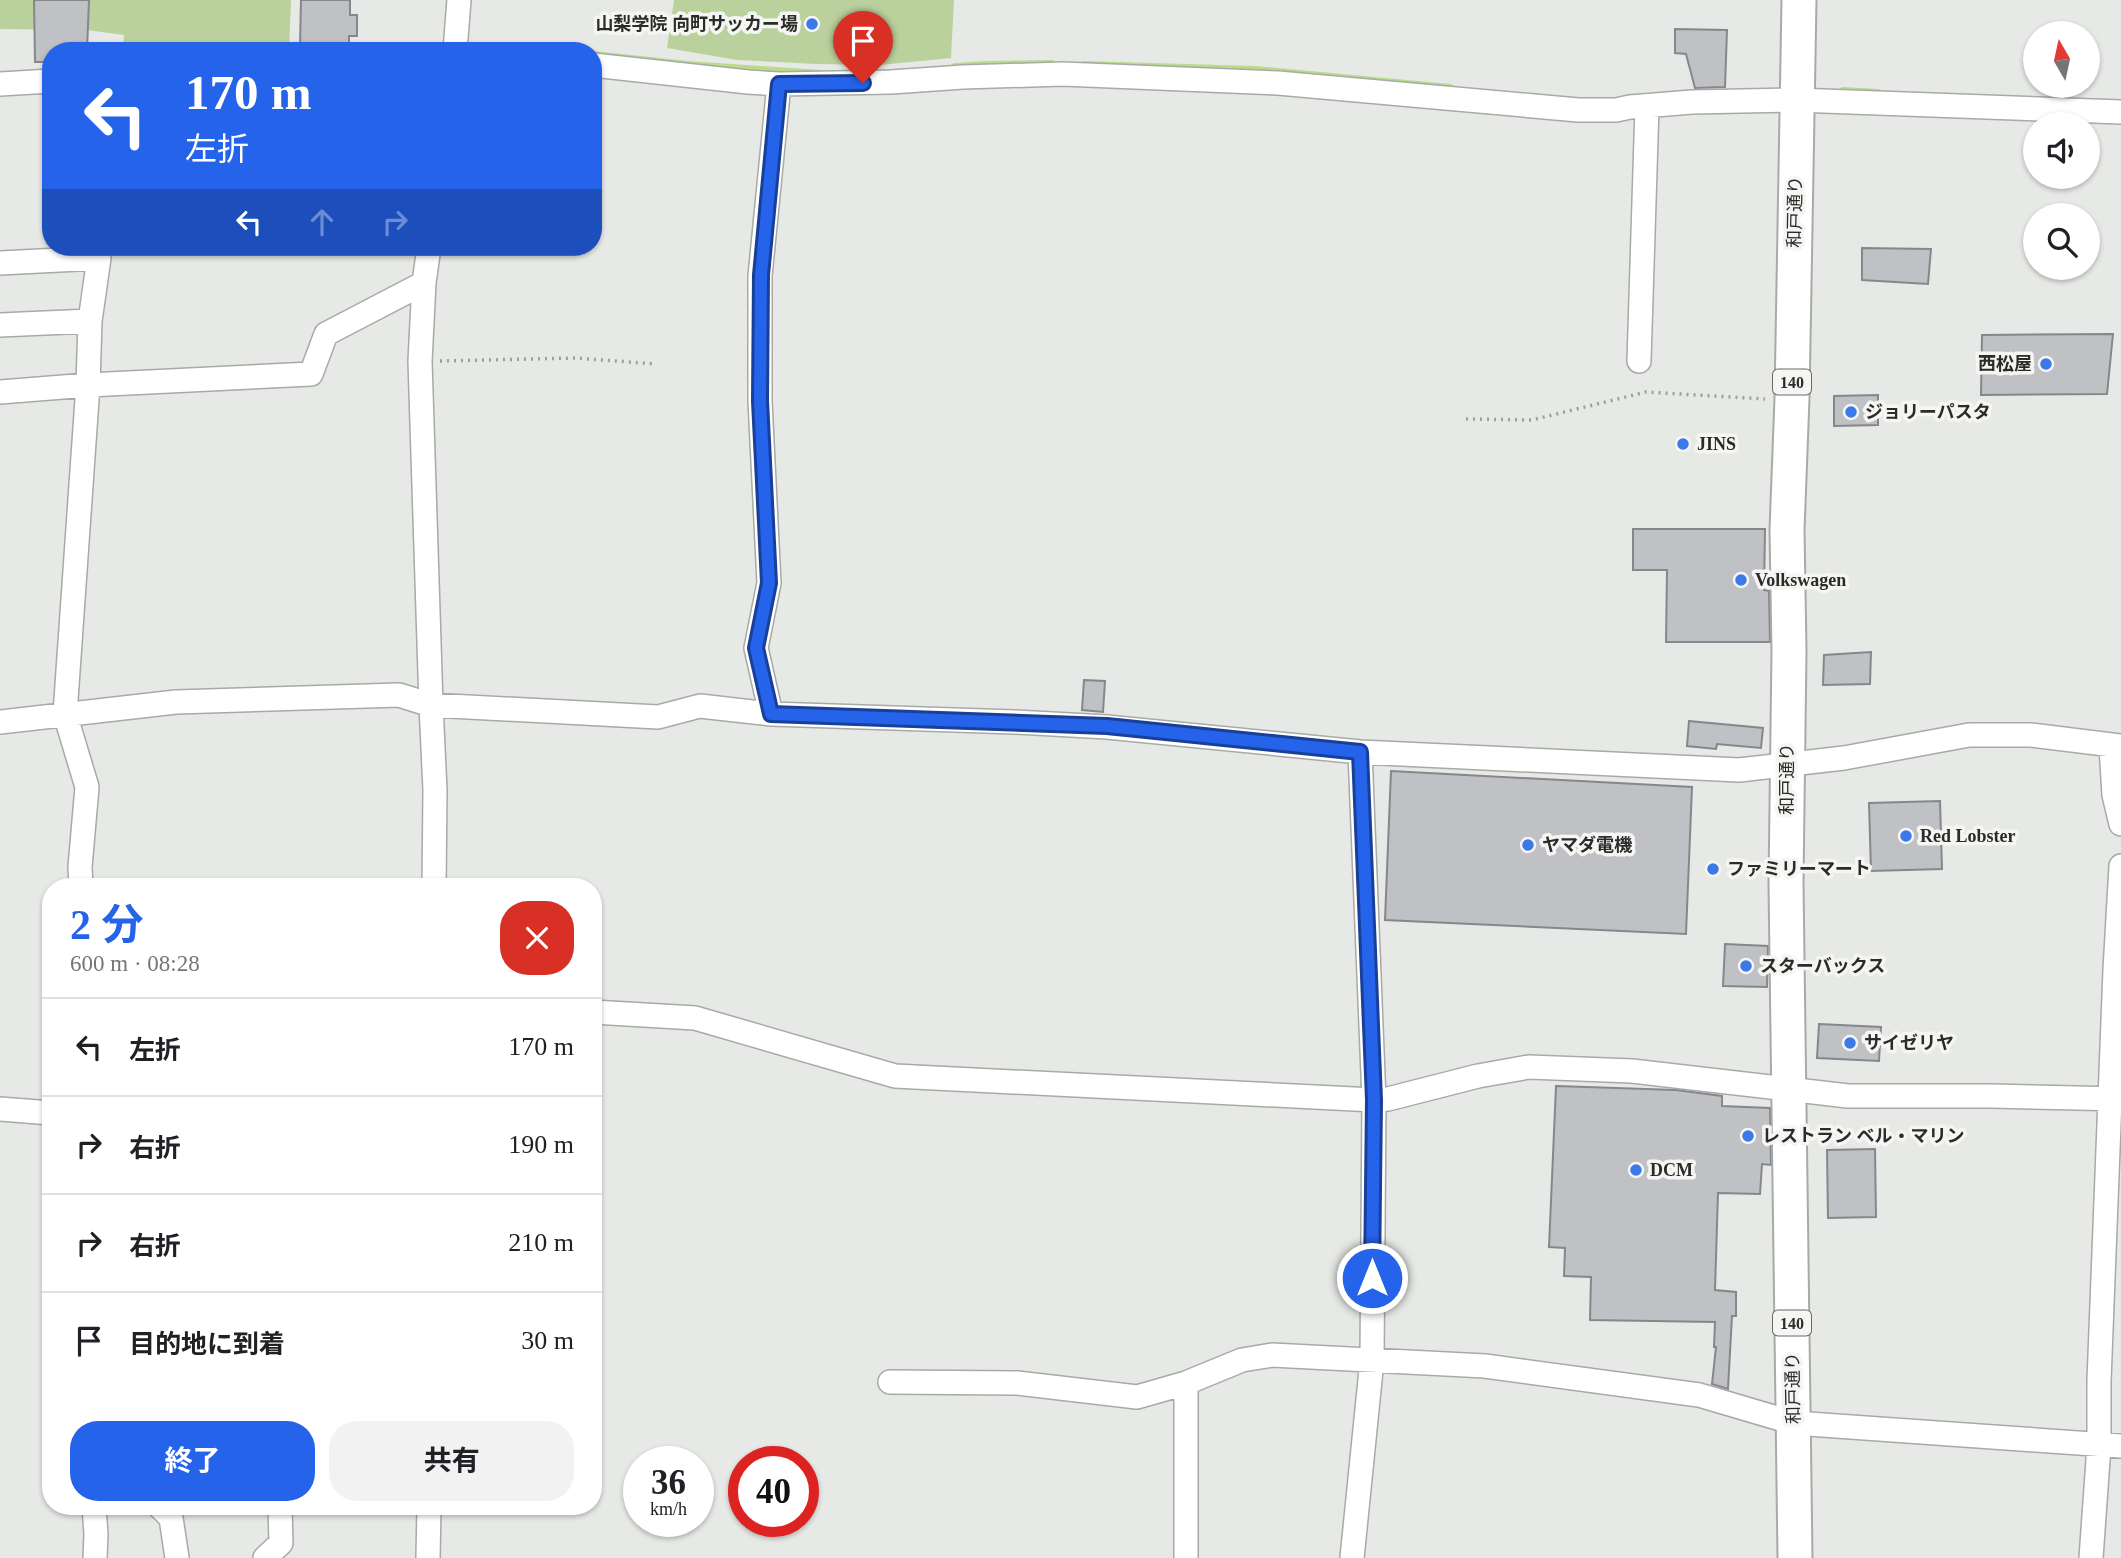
<!DOCTYPE html>
<html lang="ja">
<head>
<meta charset="utf-8">
<style>
  :root { --surface:#fff; --page:#f2f2f2; --text:#202124; --muted:#757577; --line:#e0e0e0; --accent:#2563eb }
  body { margin:0; font-family:"Times New Roman","Noto Sans JP",serif; background:var(--page); color:var(--text); height:100vh; display:flex; flex-direction:column; font-size:26px; white-space:nowrap }
  * { box-sizing:border-box; margin:0 }
  p { font-size:23px; color:var(--muted) }
  .icon { flex:none; width:38px; height:38px; fill:none; stroke:currentColor; stroke-width:2; stroke-linecap:round; stroke-linejoin:round }
  .map { position:relative; flex:1; overflow:hidden }
  .drawer { position:absolute; left:42px; top:878px; width:560px; height:637px; display:flex; flex-direction:column; background:var(--surface); border-radius:28px; box-shadow:0 2px 5px #0004 }
  .drawer>* { flex:none }
  .banner { position:absolute; left:42px; top:42px; width:560px; height:214px; border-radius:28px; box-shadow:0 2px 5px #0004; background:#2563eb; color:#fff; overflow:hidden }
  .needle { width:46px; rotate:351deg }
  .tools { position:absolute; left:2023px; top:21px; display:grid; gap:14px }
  .tools a { display:grid; place-items:center; width:77px; height:77px; border-radius:50%; background:var(--surface); box-shadow:0 2px 5px #0004; font-size:35px }
  .speed { position:absolute; left:623px; top:1446px; display:flex; gap:14px; font-size:35px; font-weight:700; text-align:center }
  .speed>* { display:grid; place-content:center; width:91px; height:91px; border-radius:50%; background:var(--surface); box-shadow:0 2px 5px #0004; line-height:1 }
  .speed small { font-size:18px; font-weight:400 }
  .speed .limit { border:10px solid #d22; background:#fff; color:#111 }
  .pin { position:absolute; display:grid; place-items:center; width:60px; height:60px; color:#fff; margin:-72px -30px; border-radius:50% 50% 50% 0; rotate:-45deg; box-shadow:0 0 7px #0007 }
  .pin .icon { rotate:45deg }
  .me { position:absolute; width:77px; margin:-38px; rotate:0deg; stroke-linejoin:round; filter:drop-shadow(0 0 5px #0008) }
  .turn { display:flex; align-items:center; gap:24px; height:147px; padding:0 28px; font-size:32px }
  .turn .icon { width:91px; height:91px; stroke-width:2.5 }
  .turn b { display:block; font-size:49px; line-height:60px }
  .lanes { display:flex; align-items:center; height:66px; padding:0 28px; background:#0003; justify-content:center; gap:35px; direction:ltr }
  .lanes .off { opacity:.35 }
  .round { display:grid; place-items:center; flex:none; width:74px; height:74px; border-radius:28px; background:var(--page) }
  .summary { display:flex; align-items:center; justify-content:space-between; height:119px; padding:0 28px }
  h1 { font-size:42px; font-weight:700; line-height:52px; color:var(--accent) }
  .button { display:flex; gap:14px; margin-top:auto; padding:14px 28px }
  .button a { flex:1; height:80px; border-radius:28px; background:var(--accent); color:#fff; font-size:28px; font-weight:700; line-height:80px; text-align:center }
  .button a+a { background:var(--page); color:var(--text) }
  ul { padding:0; list-style:none }
  li { display:flex; align-items:center; gap:21px; height:98px; padding:0 28px; border-top:2px solid var(--line) }
  li div { flex:1 }
  li b { display:block; font-size:26px }
  li em { font-style:normal }
  .map>svg:first-child { display:block }
</style>
</head>
<body>
<div class="map">
<svg width="2121" height="1558" viewBox="0 0 2121 1558">
  <rect width="100%" height="100%" fill="#e7e9e6"/>
  <!-- green -->
  <path fill="#bbd19d" d="M0,0H291L289,51H123L124,35L87,30L0,29Z
    M674,0H954L951,58L880,65L816,64L737,60L667,48Z"/>
  <g fill="none" stroke-linecap="round" stroke-linejoin="round">
    <!-- stream -->
    <path stroke="#badc8a" stroke-width="6" d="M550,49L566,51
      M593,54L688,64L821,73
      M1084,64L1255,69L1450,87
      M955,66L985,64L1052,63
      M1843,90L1878,92"/>
  </g>
  <!-- building -->
  <path fill="#bfc1c4" stroke="#86878a" stroke-width="2" d="M34,0H89L87,51H51V62H35Z
    M301,0H350V15H357V36H349V47L300,46Z
    M1675,29L1727,30L1725,87L1695,88L1686,54L1675,53Z
    M1862,248L1931,249L1928,284L1862,280Z
    M2113,334L2107,394L1981,395L1982,335Z
    M1878,395V425L1834,426V396Z
    M1633,529H1765L1764,590L1769,591L1770,642H1666L1667,570H1633Z
    M1871,652L1870,684L1823,685L1824,655Z
    M1084,680L1105,681L1103,712L1082,710Z
    M1689,721L1763,728L1761,748L1717,744L1716,749L1687,746Z
    M1391,771L1692,787L1686,934L1385,920Z
    M1940,801L1942,869L1871,871L1869,803Z
    M1725,944L1768,946L1767,987L1723,986Z
    M1819,1024L1881,1027L1879,1061L1817,1058Z
    M1556,1086L1676,1090L1722,1096V1106L1770,1108L1771,1165L1762,1164L1760,1194L1718,1193L1715,1290L1736,1292V1316H1732L1728,1389L1712,1384L1716,1347H1714L1715,1322L1590,1320L1591,1277L1564,1276L1565,1248L1549,1247Z
    M1875,1149L1876,1217L1828,1218L1827,1150Z"/>
  <g fill="none" stroke-linecap="round" stroke-linejoin="round">
    <!-- minor casing -->
    <g stroke="#a8aaa7" stroke-width="26">
      <path id="minor" d="M455,51L459,0
        M593,65L748,82L779,84L891,82L963,77L1063,74L1278,83L1578,110H1616L1630,107L1692,102L1796,100L2121,112
        M0,84L51,81
        M429,247L424,283L420,361L431,705L435,790L434,887
        M0,263L99,258L90,321
        M0,325L90,321L88,385L65,714L87,787L80,867L81,887
        M1639,361L1647,106
        M0,392L88,385L311,374L326,334L424,283
        M771,714L756,648L769,583L760,401V276L779,84
        M0,722L176,702L399,695L431,705L658,717L700,706L771,714L1015,722L1107,727L1360,752L1739,770L1844,758L1969,735H2031L2121,746
        M2111,746L2114,795L2121,824
        M593,1012L695,1018L895,1076L1374,1100L1388,1099L1478,1076L1529,1067L1632,1071L1848,1096H1991L2121,1099
        M0,1109L51,1113
        M890,1382L1017,1383L1137,1397L1186,1383L1242,1360L1272,1355L1485,1366L1699,1395L1794,1423L2121,1446
        M1186,1383V1558
        M94,1507L96,1534L95,1558
        M160,1507L171,1518L177,1558
        M265,1558L281,1543L280,1507
        M428,1558L429,1507
        M1352,1558L1372,1360L1374,1100L1360,752
        M2091,1558L2099,1446V1381L2115,970L2121,866"/>
    </g>
    <!-- highway casing -->
    <g stroke="#a8aaa7" stroke-width="37">
      <path id="highway" d="M1795,1558L1786,883L1789,651L1787,530L1792,398L1799,0"/>
    </g>
    <!-- path -->
    <path stroke="#9d9f9c" stroke-width="3.5" stroke-dasharray="2 5" stroke-linecap="butt" d="M440,361L575,358L656,364
      M1466,419L1532,420L1646,392L1765,399"/>
    <!-- minor -->
    <use href="#minor" stroke="#fff" stroke-width="23"/>
    <!-- highway -->
    <use href="#highway" stroke="#fff" stroke-width="33"/>
  </g>
  <g fill="none" stroke-linecap="round" stroke-linejoin="round">
    <!-- route casing -->
    <g stroke="#184099" stroke-width="18">
      <path id="route" d="M863,83L779,84L761,275L760,401L769,583L756,648L771,714L1107,726L1360,752L1374,1100L1372,1278"/>
    </g>
    <!-- route -->
    <use href="#route" stroke="#2563eb" stroke-width="12"/>
  </g>
  <!-- markers -->
  <g fill="#3b79e8" stroke="#f5f6f3" stroke-width="2.5">
    <circle cx="812" cy="24" r="7"/>
    <circle cx="2046" cy="364" r="7"/>
    <circle cx="1851" cy="412" r="7"/>
    <circle cx="1683" cy="444" r="7"/>
    <circle cx="1741" cy="580" r="7"/>
    <circle cx="1906" cy="836" r="7"/>
    <circle cx="1528" cy="845" r="7"/>
    <circle cx="1713" cy="869" r="7"/>
    <circle cx="1746" cy="966" r="7"/>
    <circle cx="1850" cy="1043" r="7"/>
    <circle cx="1748" cy="1136" r="7"/>
    <circle cx="1636" cy="1170" r="7"/>
  </g>
  <g text-anchor="middle" dominant-baseline="central" stroke-width="7" stroke-linejoin="round" paint-order="stroke">
    <!-- shield labels -->
    <g fill="#f5f6f3" stroke="#686966" stroke-width="2">
      <rect x="1773" y="369.5" width="38" height="25" rx="5"/>
      <rect x="1773" y="1310.5" width="38" height="25" rx="5"/>
    </g>
    <g font-size="16" font-weight="bold" fill="#2b2c2a">
      <text x="1792" y="382">140</text>
      <text x="1792" y="1323">140</text>
    </g>
    <!-- poi labels -->
    <g font-size="18" font-weight="bold" fill="#2b2c2a" stroke="#f5f6f3" text-anchor="start">
      <text x="798" y="24" text-anchor="end">山梨学院 向町サッカー場</text>
      <text x="2032" y="364" text-anchor="end">西松屋</text>
      <text x="1865" y="412">ジョリーパスタ</text>
      <text x="1697" y="444">JINS</text>
      <text x="1755" y="580">Volkswagen</text>
      <text x="1920" y="836">Red Lobster</text>
      <text x="1542" y="845">ヤマダ電機</text>
      <text x="1727" y="869">ファミリーマート</text>
      <text x="1760" y="966">スターバックス</text>
      <text x="1864" y="1043">サイゼリヤ</text>
      <text x="1762" y="1136">レストラン ベル・マリン</text>
      <text x="1650" y="1170">DCM</text>
    </g>
    <!-- street labels -->
    <g font-size="18" fill="#2b2c2a" stroke="#f5f6f3">
      <text transform="translate(1795 212) rotate(-89)">和戸通り</text>
      <text transform="translate(1787 779) rotate(-90)">和戸通り</text>
      <text transform="translate(1793 1388) rotate(-91)">和戸通り</text>
    </g>
  </g>
</svg>
<div class="tools">
<a><svg class="needle" viewBox="-14 -14 28 28"><path d="M0-13l5 13h-10z" fill="#e53935"/><path d="M0 13l5-13h-10z" fill="#757577"/></svg></a>
<a><svg class="icon" aria-label="sound" viewBox="0 0 24 24"><path d="M4 9h4l5-4v14l-5-4H4zM17 9q2 3 0 6"/></svg></a>
<a><svg class="icon" aria-label="search" viewBox="0 0 24 24"><circle cx="10" cy="10" r="6"/><path d="M15 15l6 6"/></svg></a>
</div>
<div class="speed"><div>36<small>km/h</small></div><div class="limit">40</div></div>
<div class="pin" style="left:863px;top:83px;background:#d93025"><svg class="icon" aria-label="arrive" viewBox="0 0 24 24"><path d="M6 21V4h12l-3 4 3 4H6"/></svg></div>
<svg class="me" style="left:1372px;top:1278px" viewBox="-20 -20 40 40"><circle r="17" fill="#2563eb" stroke="#fff" stroke-width="3"/><path d="M0-11L8 9 0 5-8 9z" fill="#fff"/></svg>
<div class="banner">
<div class="turn"><svg class="icon" aria-label="left" viewBox="0 0 24 24"><path d="M17 20v-9H6M10 6l-5 5 5 5"/></svg><div><b>170 m</b>左折</div></div>
<div class="lanes"><svg class="icon" aria-label="left" viewBox="0 0 24 24"><path d="M17 20v-9H6M10 6l-5 5 5 5"/></svg><svg class="icon off" aria-label="ahead" viewBox="0 0 24 24"><path d="M12 20V5M6 11l6-6 6 6"/></svg><svg class="icon off" aria-label="right" viewBox="0 0 24 24"><path d="M7 20v-9h11M14 6l5 5-5 5"/></svg></div>
</div>
<section class="drawer">
<div class="summary"><div><h1>2 分</h1><p>600 m · 08:28</p></div><a class="round" style="background:#d93025;color:#fff"><svg class="icon" aria-label="close" viewBox="0 0 24 24"><path d="M6 6l12 12M18 6L6 18"/></svg></a></div>
<ul>
<li><svg class="icon" aria-label="left" viewBox="0 0 24 24"><path d="M17 20v-9H6M10 6l-5 5 5 5"/></svg><div><b>左折</b></div><em>170 m</em></li>
<li><svg class="icon" aria-label="right" viewBox="0 0 24 24"><path d="M7 20v-9h11M14 6l5 5-5 5"/></svg><div><b>右折</b></div><em>190 m</em></li>
<li><svg class="icon" aria-label="right" viewBox="0 0 24 24"><path d="M7 20v-9h11M14 6l5 5-5 5"/></svg><div><b>右折</b></div><em>210 m</em></li>
<li><svg class="icon" aria-label="arrive" viewBox="0 0 24 24"><path d="M6 21V4h12l-3 4 3 4H6"/></svg><div><b>目的地に到着</b></div><em>30 m</em></li>
</ul>
<div class="button"><a>終了</a><a>共有</a></div>
</section>
</div>
</body>
</html>
